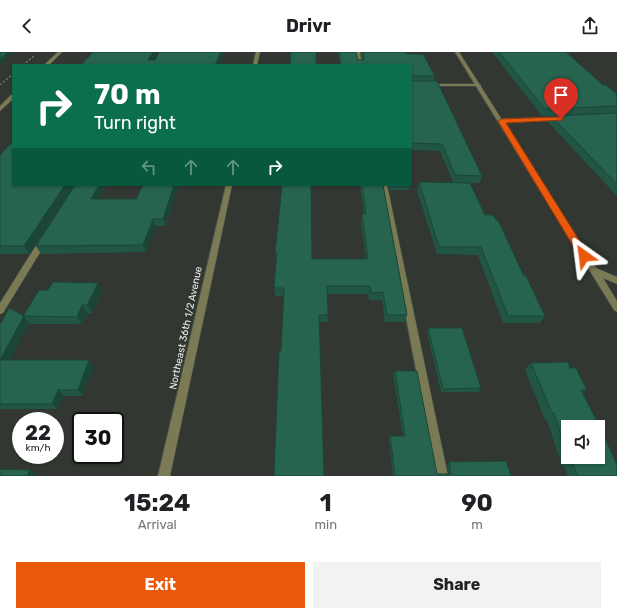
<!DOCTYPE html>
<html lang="en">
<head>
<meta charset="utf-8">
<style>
  :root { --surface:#fff; --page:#f2f2f2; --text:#202124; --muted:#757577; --accent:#ea580c }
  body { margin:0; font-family:Rubik,sans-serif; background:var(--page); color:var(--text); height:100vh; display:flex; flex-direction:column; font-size:15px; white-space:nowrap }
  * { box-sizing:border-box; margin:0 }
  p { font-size:13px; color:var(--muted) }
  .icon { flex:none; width:22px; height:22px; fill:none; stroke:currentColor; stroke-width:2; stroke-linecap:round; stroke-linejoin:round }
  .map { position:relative; height:424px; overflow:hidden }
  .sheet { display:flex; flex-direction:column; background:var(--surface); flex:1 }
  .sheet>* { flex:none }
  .guide { position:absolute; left:12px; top:12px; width:400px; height:122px; border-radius:0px; box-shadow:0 1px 3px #0004; background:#0b6e4f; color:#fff; overflow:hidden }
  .buttons { position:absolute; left:561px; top:368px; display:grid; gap:8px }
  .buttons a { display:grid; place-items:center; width:44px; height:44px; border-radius:0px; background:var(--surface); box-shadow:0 1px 3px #0004; font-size:20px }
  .speed { position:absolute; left:12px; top:360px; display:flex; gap:8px; font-size:20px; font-weight:700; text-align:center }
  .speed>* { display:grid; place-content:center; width:52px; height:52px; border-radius:50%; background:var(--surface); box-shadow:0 1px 3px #0004; line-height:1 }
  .speed small { font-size:10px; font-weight:400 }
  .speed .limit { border:2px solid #111; border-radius:6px; background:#fff; color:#111 }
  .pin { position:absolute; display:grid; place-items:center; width:34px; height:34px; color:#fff; margin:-41px -17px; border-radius:50% 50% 50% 0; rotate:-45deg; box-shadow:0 0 4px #0007 }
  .pin .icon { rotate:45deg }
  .me { position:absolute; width:44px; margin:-22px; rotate:329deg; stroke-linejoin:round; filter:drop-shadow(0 0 3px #0008) }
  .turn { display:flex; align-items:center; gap:14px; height:84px; padding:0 16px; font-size:18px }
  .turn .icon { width:52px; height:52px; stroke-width:2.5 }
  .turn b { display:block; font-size:28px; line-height:34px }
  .lanes { display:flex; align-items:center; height:38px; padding:0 16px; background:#0003; justify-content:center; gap:20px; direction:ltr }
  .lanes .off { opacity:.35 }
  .eta { display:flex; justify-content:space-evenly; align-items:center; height:68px; text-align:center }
  .eta b { font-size:24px; font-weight:700; line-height:28px }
  .cta { display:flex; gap:8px; margin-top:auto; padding:8px 16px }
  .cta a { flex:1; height:46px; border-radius:0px; background:var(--accent); color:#fff; font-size:16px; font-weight:700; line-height:46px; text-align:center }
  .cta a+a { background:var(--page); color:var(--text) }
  header { display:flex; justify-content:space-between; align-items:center; height:52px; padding:0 16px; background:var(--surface); font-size:18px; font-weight:700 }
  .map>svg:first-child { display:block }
</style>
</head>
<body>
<header><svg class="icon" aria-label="back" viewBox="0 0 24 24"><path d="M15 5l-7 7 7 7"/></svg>Drivr<svg class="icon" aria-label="share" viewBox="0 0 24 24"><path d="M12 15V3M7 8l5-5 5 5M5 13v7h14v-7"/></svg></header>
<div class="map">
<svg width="617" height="424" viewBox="0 0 617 424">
  <rect width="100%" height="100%" fill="#323731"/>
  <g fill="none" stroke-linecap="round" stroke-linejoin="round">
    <!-- service casing -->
    <g stroke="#4f544f" stroke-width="1">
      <path id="service" d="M356,0H360L362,13H358Z
        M411,32H479L481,33L479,34H411Z
        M561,65L563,66V68L501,71L498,69L501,67Z
        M381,133H387L448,424H436Z
        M43,186L47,189L3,261L0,262V251L40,187Z"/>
    </g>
    <!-- minor casing -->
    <g stroke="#4f544f" stroke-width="1">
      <path id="minor" d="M256,0H260L257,13H253Z
        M455,0H459L596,216L617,225V232L603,226L617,249V260L614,258Z
        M226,133H232L170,424H158Z"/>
    </g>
    <!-- tertiary casing -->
    <g stroke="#4f544f" stroke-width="1">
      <path id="tertiary" d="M58,0H62L49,13H44Z
        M11,43H13V47L0,59V54Z"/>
    </g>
    <!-- path -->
    <path stroke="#707570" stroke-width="1.5" stroke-dasharray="2 2" stroke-linecap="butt" d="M23,13L35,3
      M0,33L13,22"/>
    <!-- service -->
    <use href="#service" fill="#7a7a54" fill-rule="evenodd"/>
    <!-- minor -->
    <use href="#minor" fill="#7a7a54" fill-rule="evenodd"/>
    <!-- tertiary -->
    <use href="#tertiary" fill="#7a7a54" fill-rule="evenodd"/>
  </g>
  <!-- wall -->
  <path fill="#215644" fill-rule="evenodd" d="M338,0H356L358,8H362L361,0H406L407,2L435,24L434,29L482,124L480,131H470L485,163L524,224L545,264L540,271H503L478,203L437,202L417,138L419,130H453L440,99L411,98V13H340Z
    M492,0H566L603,33L617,42V61L542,64Z
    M617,61V144L548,70L551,64Z
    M0,103L13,133H74L30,202H0Z
    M75,133H106L98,147H136L178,136L165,174H156L146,200L41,202L36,194Z
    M360,133H383L407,263L405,270H385L382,248H369L368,242H327L328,263V270H319L281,299L284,244H275L274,236L276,208L275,201L312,207H366L361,169L362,162H364Z
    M388,133H410L409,138H390Z
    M98,231L102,239L92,261H88L82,272H30L29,271L10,308H89L94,315L83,344H64L58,357H0V271L23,264L48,238Z
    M428,276L481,336L479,340H441L427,280Z
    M531,311L570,316L587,338L583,341L617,424H568L564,414H562L547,368H545L525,318ZM568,375L598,405H568Z
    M395,319L437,422H449L447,413L449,410L511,424H393L389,387L390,384H403L393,322Z"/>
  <!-- shaded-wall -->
  <path fill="#1b4637" d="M8,0H14L0,12V7Z
    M153,0H157L151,13L148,8Z
    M221,0H224L219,13H215Z
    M65,133H74L30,202L24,194Z
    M99,133H106L94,154L91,147Z
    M174,133H177L178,136L165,174L163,167Z
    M153,167L156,174L146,200L143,193Z
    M98,231L102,239L92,261L87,253Z
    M82,253L88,261L82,272L77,265Z
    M23,264L29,271L7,314L0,308Z
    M89,308L94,315L83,344L78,338Z
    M58,338L64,344L58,357L52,352Z
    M30,418L38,423V424H27Z"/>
  <!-- building -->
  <path fill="#26644f" stroke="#1b4637" d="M0,0H8L0,7Z
    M93,0H153L148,8H155L159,0H221L215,13H81Z
    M291,0H316V13H290Z
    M339,0H356L358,8H364L363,0H406L407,2H423L435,24H412L411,29H437L482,124L455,123L442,92L411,91V13H341Z
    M499,0H566L603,33H606L617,42V54L545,57Z
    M617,61V132L551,64Z
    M13,89V133H65L24,194H0V103Z
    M419,130L470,131L485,163H493L496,168H498L524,224H526L545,264H508L481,195H439Z
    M75,133H99L91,147H136L143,133H174L163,167H153L143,193L36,194Z
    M282,133H311L312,207H368L362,162H366L362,133H383L407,263H387L383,240L371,241L370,234H327L328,263H319L324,424H274L279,299H281L284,236H274L277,201H275Z
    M53,230L98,231L87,253H82L77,265L23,264L39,238H48Z
    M9,256L24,264L0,308H89L78,338H58L52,352H0V271H1Z
    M428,276H462L481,336L443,337Z
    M568,310L570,316H576L587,338H581L602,379L617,413V424H578L571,408H569L568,405H598V375H568V404L554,361H552L531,311Z
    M395,319H417L437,422H451L449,410L506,409L511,424H395L390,384H405Z
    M0,417L30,418L27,424H0Z"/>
  <!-- route -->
  <path fill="#ea580c" stroke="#983908" d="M561,65L564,67L563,68L506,71L589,204L584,208L581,207L498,69L502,67Z"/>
  <g text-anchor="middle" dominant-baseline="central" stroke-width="4" stroke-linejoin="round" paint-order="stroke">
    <!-- street labels -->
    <g font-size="10" fill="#eaedea" stroke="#323731">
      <text transform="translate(186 276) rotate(-78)">Northeast 36th 1/2 Avenue</text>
    </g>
  </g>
</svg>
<div class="buttons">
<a><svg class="icon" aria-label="sound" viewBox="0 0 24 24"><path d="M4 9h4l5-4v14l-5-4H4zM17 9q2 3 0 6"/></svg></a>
</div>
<div class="speed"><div>22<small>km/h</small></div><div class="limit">30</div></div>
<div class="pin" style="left:561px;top:67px;background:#d93025"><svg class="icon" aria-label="arrive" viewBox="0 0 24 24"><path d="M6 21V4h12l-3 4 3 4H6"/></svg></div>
<svg class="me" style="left:584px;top:204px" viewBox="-20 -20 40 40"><path d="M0-17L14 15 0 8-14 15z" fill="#ea580c" stroke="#fff" stroke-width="4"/></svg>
<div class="guide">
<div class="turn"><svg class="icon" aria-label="right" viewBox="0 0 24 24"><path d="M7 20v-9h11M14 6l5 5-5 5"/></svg><div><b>70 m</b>Turn right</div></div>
<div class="lanes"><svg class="icon off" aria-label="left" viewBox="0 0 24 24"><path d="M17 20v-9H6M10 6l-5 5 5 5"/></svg><svg class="icon off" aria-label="ahead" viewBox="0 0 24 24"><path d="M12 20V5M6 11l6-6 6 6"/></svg><svg class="icon off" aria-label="ahead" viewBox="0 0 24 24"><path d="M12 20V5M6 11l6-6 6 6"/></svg><svg class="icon" aria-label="right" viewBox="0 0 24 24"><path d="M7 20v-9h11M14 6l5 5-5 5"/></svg></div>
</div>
</div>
<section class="sheet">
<div class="eta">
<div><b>15:24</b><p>Arrival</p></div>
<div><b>1</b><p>min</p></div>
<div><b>90</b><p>m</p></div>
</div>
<div class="cta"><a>Exit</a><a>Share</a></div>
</section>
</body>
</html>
